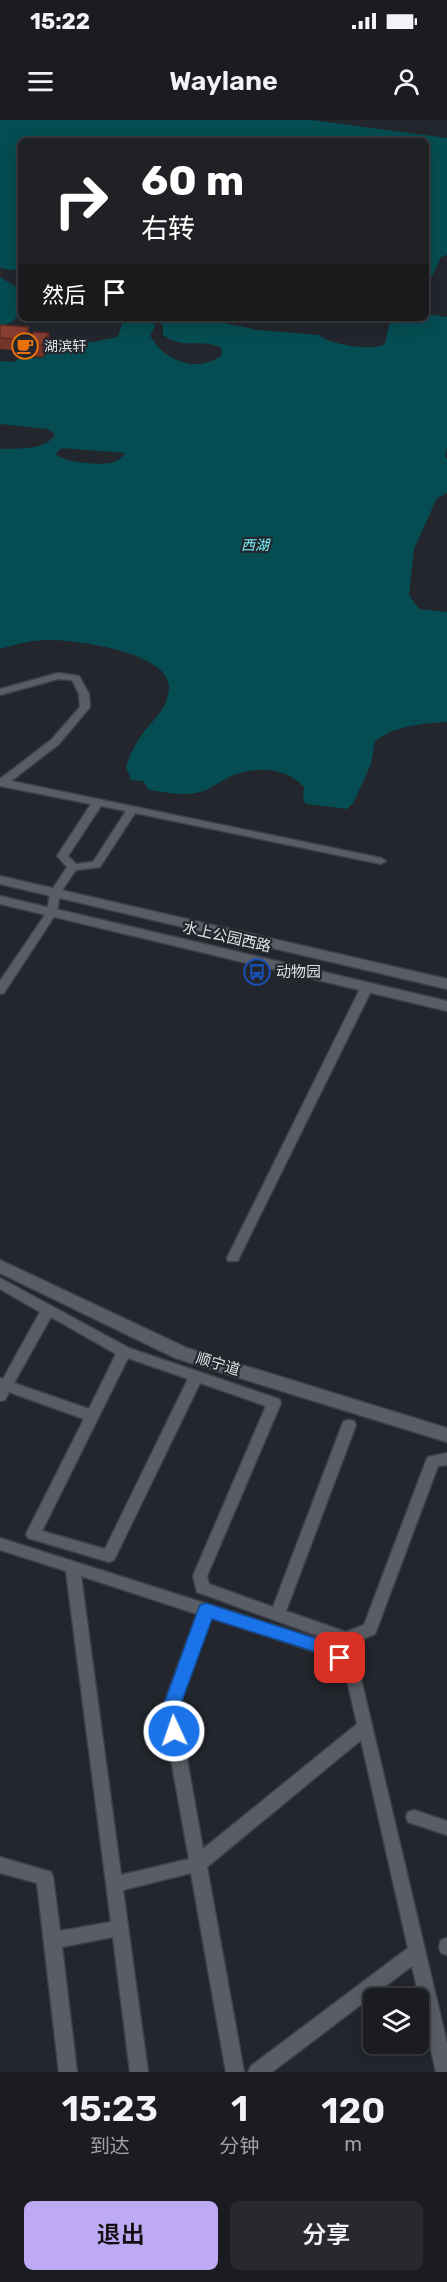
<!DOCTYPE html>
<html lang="zh">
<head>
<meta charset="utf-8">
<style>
  :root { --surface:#1a1c22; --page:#27292f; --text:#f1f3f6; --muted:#9fa1a5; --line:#383a40; --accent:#bea9f5 }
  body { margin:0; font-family:Rubik,"Noto Sans SC",sans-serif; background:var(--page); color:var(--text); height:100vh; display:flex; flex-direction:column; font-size:22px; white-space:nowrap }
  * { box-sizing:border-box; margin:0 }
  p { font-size:20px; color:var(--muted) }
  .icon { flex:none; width:33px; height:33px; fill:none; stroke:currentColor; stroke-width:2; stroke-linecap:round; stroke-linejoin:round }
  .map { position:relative; height:1952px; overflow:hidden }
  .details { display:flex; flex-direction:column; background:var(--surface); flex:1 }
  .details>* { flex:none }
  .banner { position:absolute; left:18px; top:18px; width:411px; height:183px; border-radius:9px; box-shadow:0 3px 15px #0003,0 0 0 2px var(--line); background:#202124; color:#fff; overflow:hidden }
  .buttons { position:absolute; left:363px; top:1868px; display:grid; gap:12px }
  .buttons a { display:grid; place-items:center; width:66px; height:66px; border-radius:9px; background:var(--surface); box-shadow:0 3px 15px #0003,0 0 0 2px var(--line); font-size:30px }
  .pin { position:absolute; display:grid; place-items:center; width:51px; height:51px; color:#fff; margin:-26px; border-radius:12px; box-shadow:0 3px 9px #0006 }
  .me { position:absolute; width:66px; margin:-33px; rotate:357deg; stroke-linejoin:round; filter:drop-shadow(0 0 4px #0008) }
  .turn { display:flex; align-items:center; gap:21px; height:126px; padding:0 24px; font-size:27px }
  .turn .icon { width:78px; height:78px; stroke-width:2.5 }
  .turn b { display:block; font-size:42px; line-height:51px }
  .then { display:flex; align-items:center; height:57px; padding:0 24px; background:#0003; gap:12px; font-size:22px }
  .eta { display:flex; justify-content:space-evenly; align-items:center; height:102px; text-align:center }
  .eta b { font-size:36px; font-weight:600; line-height:42px }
  .primary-button { display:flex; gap:12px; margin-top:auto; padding:12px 24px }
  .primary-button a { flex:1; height:69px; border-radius:9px; background:var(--accent); color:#111; font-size:24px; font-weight:600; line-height:69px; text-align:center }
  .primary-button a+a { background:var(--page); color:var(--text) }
  .status { display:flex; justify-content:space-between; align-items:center; height:42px; padding:0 30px; background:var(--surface); direction:ltr }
  .status svg { height:16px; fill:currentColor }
  header { display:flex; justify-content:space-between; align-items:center; height:78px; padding:0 24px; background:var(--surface); font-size:27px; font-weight:600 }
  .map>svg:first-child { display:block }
</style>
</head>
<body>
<div class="status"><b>15:22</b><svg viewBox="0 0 49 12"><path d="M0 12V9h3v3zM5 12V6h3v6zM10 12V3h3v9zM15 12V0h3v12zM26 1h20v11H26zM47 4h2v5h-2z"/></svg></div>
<header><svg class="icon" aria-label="menu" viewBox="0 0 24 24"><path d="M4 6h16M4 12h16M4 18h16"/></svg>Waylane<svg class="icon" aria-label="person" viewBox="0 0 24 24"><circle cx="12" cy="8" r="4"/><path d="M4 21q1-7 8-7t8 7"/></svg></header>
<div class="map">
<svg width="447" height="1952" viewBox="0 0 447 1952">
  <rect width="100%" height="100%" fill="#23262d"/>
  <!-- water -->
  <path fill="#054d52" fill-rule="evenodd" d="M0,0H311L447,18V135L441,137L426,169V21H21V148L11,150L0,148Z
    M0,157L21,170C21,188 21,203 0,206Z
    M426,194L447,197V328L445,337L447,339V373L437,378L414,429L409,475L419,489L447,492V602C420,604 397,605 375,621L371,644L354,682L347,689L307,684L303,680L304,667C287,648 257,646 234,655C220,660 210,671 196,673C180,676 164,672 149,670L143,661L131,660L126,647C129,637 133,628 139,619C150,602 168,590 169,568C170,532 76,520 49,520C32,520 16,524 0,529V329C16,328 47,331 55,314L48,309L0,304V241L13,242L20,238H44L53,221L92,222L118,217L122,203L127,198H151L155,206L150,215C163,241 198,254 222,235L221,228C199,217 186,231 163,215V205L157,201L159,198H190L195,202L224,203L258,210L319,215C328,224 374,232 385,224L390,201L389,198H426ZM62,328L125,333V335C119,337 120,341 114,342C100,346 66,343 55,334Z"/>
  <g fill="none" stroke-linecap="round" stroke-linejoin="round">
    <!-- minor casing -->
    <g stroke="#3e4147" stroke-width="3">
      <path id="minor" d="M58,553L79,556L89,574L90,587L59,624L11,661L381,738L386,741L381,744L135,693L100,747L76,750L60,773L57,792L4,873L0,874V861L47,792L50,773L67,747L57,736L91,684L0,666V659L51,620L80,587L79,574L72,560L58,559L0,575V569ZM101,686L126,691L93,742L76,744L68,736Z
        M367,863L373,867L239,1138L238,1141H228L227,1138L361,867Z
        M0,1158L129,1228L279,1279L281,1283L207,1456L209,1464L273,1487L342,1305L344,1301L349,1300L354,1301L356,1305L286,1491L346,1512L364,1505L426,1341L428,1337L447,1333V1345L438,1346L375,1514L346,1526L197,1472L193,1456L266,1286L200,1263L114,1440L109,1442L28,1418L26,1414L84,1299L9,1272L5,1280L0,1281V1258L3,1259L40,1192L0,1169ZM51,1197L116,1234L89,1289L14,1263ZM128,1238L188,1259L105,1429L42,1411Z
        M0,1418L327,1522L357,1542L447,1923V1952H436L412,1846L272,1952H248L251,1946L408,1828L361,1620L207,1747L244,1952H226L191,1753L123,1770L148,1952H130L113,1817L62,1827L77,1952H59L37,1763L0,1753V1737L51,1752L53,1757L60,1811L111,1802L66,1451L0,1430ZM81,1456L197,1494L162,1589L189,1739L121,1755ZM211,1498L322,1534L345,1551L357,1604L203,1729L178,1589Z
        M414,1690L447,1701V1715L408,1702L406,1697L408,1692Z
        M447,1818V1835L441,1833L439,1827L441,1820Z"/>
    </g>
    <!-- tertiary casing -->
    <g stroke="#3e4147" stroke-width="3">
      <path id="tertiary" d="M0,1140L187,1228L447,1308V1322L175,1238L0,1153Z"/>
    </g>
    <!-- secondary casing -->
    <g stroke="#3e4147" stroke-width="3">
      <path id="secondary" d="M0,756L447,859V869L0,764Z
        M0,776L447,881V891L0,784Z"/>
    </g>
    <!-- minor -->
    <use href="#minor" fill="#595e66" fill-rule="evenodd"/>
    <!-- tertiary -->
    <use href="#tertiary" fill="#595e66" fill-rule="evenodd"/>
    <!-- secondary -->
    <use href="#secondary" fill="#595e66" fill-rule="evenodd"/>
  </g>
  <!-- wall -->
  <path fill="#743429" d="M0,205L29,219L22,231L0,229Z
    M27,224H50L43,237L27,236Z"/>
  <!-- shaded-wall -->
  <path fill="#5e2b22" d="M29,207V219L22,231V220Z
    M49,213L50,224L43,237L42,225Z"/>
  <!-- building -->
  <path fill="#873d30" stroke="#5e2b22" stroke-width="1.5" d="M0,205L29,207L22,220L0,218Z
    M34,212L49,213L42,225L27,224Z"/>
  <!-- route -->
  <path fill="#1a73e8" stroke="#114b97" stroke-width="1.5" d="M206,1483L333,1524L346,1533L349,1538L346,1543L340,1546L322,1534L212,1499L179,1589L183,1611L181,1616L174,1619L168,1616L162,1589L198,1490L200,1485Z"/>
  <!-- icons -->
  <defs>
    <g id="cafe-ring" transform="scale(1.35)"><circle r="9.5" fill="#23262d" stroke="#e8710a" stroke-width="1.5"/><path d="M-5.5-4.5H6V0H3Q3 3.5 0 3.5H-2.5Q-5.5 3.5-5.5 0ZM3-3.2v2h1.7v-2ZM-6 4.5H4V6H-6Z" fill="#e8710a"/></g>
    <g id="bus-ring" transform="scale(1.35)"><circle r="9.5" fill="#23262d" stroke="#1a4fb4" stroke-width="1.5"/><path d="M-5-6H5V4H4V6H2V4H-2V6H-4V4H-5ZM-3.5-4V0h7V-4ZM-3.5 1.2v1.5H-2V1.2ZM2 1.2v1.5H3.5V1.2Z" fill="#1a4fb4"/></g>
  </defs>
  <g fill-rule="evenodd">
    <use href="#cafe-ring" x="25" y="226"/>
    <use href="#bus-ring" x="257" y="852"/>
  </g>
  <g text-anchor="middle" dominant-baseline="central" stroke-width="4.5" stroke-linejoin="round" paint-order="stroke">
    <!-- far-poi labels -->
    <g font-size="14" fill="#dee0e5" stroke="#23262d" text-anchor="start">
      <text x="44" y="226">湖滨轩</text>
    </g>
    <!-- far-water labels -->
    <g font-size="14" font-style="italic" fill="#78f0f9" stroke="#23262d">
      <text x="255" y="425">西湖</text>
    </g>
    <!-- street labels -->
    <g font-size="15" fill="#dee0e5" stroke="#23262d">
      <text transform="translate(227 817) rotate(13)">水上公园西路</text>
      <text transform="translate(218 1244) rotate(17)">顺宁道</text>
    </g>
    <!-- poi labels -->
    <g font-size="15" fill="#dee0e5" stroke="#23262d" text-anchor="start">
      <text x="276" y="852">动物园</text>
    </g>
  </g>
</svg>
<div class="buttons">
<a><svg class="icon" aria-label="layers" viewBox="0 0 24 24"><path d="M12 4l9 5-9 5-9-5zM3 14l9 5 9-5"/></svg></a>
</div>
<div class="pin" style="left:340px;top:1538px;background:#d93025"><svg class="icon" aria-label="arrive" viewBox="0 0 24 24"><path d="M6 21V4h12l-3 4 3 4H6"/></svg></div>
<svg class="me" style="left:174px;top:1611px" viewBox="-20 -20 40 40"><circle r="17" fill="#1a73e8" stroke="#fff" stroke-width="3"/><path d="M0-11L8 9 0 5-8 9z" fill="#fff"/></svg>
<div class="banner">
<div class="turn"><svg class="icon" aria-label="right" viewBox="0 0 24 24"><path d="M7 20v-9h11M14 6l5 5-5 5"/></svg><div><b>60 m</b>右转</div></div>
<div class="then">然后<svg class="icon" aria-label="arrive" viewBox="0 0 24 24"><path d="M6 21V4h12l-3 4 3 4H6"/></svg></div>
</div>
</div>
<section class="details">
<div class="eta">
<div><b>15:23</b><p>到达</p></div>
<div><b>1</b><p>分钟</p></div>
<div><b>120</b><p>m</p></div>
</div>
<div class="primary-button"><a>退出</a><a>分享</a></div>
</section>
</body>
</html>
